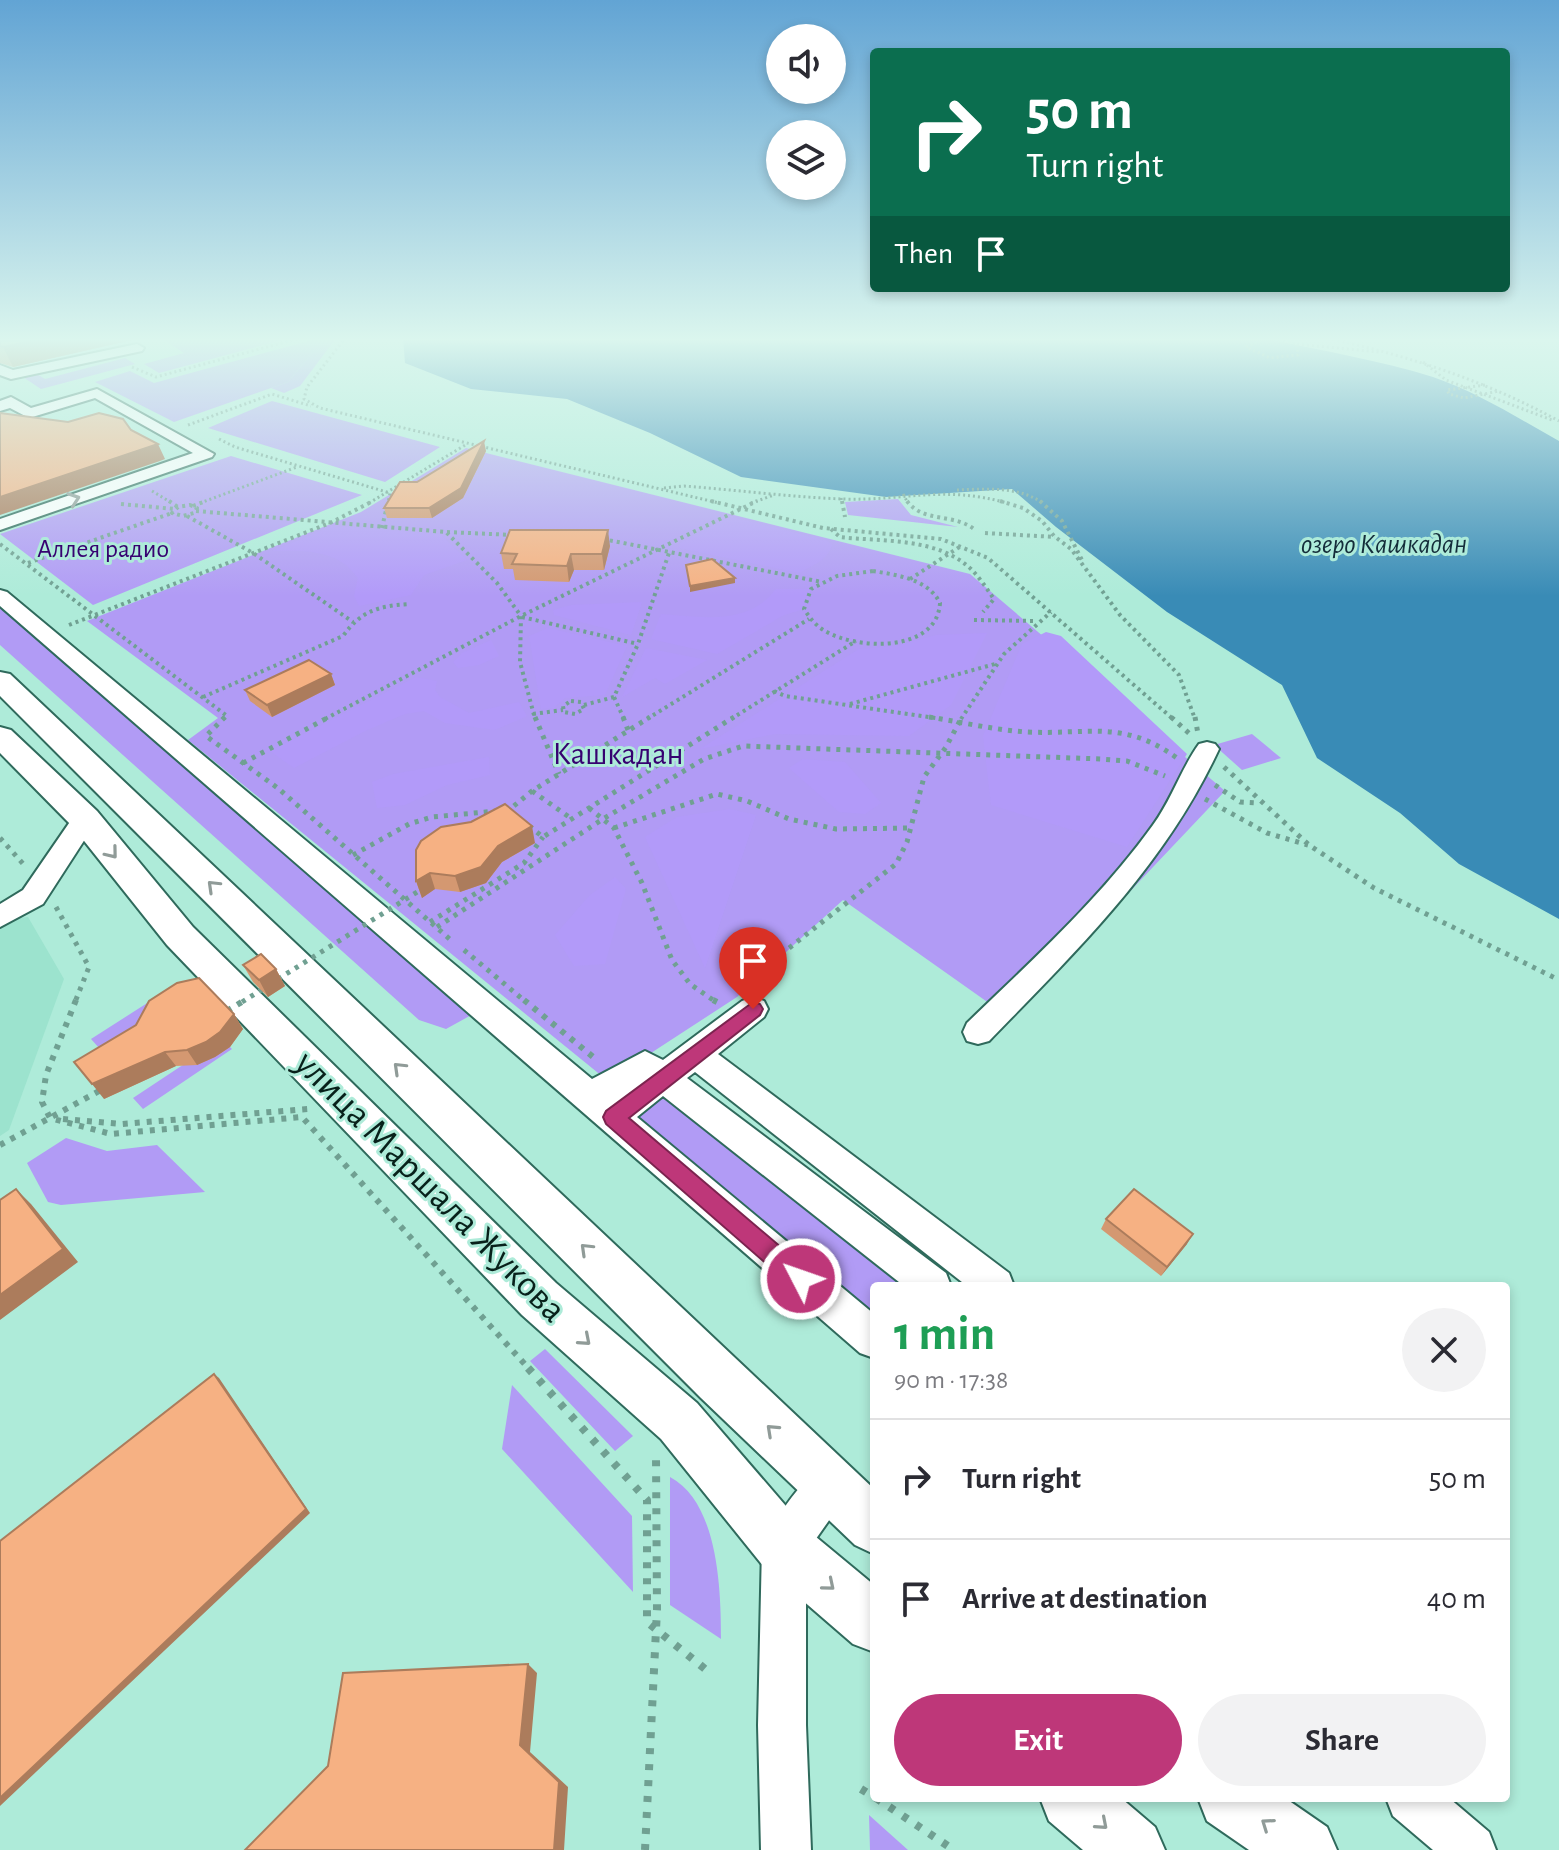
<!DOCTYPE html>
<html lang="en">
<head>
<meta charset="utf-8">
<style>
  :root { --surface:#fff; --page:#f2f2f3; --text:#2b2b33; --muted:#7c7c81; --line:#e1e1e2; --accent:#be3779 }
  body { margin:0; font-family:"Alegreya Sans",sans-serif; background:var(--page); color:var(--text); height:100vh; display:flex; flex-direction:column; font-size:30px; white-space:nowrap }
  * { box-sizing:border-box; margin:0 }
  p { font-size:26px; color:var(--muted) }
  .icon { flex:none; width:44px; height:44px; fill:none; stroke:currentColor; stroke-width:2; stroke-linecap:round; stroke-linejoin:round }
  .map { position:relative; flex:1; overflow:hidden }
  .drawer { position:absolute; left:870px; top:1282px; width:640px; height:520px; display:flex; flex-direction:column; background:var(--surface); border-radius:8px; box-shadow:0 4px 12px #0003 }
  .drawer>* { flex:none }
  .hud { position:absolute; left:870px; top:48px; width:640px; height:244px; border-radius:8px; box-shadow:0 4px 12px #0003; background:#0b6e4f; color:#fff; overflow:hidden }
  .buttons { position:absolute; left:766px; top:24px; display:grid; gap:16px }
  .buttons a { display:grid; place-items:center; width:80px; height:80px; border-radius:50%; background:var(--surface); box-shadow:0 4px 12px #0003; font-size:40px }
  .pin { position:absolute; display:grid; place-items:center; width:68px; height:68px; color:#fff; margin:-82px -34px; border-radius:50% 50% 50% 0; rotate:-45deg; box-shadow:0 0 8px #0007 }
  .pin .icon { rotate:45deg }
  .me { position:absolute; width:88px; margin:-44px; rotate:311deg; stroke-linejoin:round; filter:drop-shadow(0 0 6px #0008) }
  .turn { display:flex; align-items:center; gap:28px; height:168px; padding:0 24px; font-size:36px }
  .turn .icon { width:104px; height:104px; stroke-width:2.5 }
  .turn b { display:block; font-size:56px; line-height:68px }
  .then { display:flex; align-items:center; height:76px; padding:0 24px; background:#0003; gap:16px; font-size:30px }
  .round { display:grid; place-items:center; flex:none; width:84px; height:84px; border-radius:42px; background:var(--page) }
  .summary { display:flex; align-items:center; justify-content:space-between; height:136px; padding:0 24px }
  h1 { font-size:48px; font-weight:600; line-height:60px; color:#1e9e55 }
  .button { display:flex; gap:16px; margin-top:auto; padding:16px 24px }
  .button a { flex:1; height:92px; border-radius:48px; background:var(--accent); color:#fff; font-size:32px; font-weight:600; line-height:92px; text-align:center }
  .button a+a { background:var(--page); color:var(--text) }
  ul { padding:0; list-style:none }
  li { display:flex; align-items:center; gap:24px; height:120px; padding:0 24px; border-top:2px solid var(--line) }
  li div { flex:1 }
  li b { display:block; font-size:30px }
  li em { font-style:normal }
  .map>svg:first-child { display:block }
</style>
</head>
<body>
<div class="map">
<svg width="1559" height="1850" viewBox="0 0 1559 1850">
  <rect width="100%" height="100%" fill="#aeebd9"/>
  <!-- built -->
  <path fill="#9ce3ce" d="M28,917L64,979L9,1130L0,1136V928L18,918Z"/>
  <!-- green -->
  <path fill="#b19bf5" d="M159,337H293L159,373L144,364L184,353Z
    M305,342L315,349L288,382L174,422L95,382L130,371L154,383Z
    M125,358L135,364L41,389L23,377L35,373L45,379Z
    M272,401L440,447L385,482L208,428Z
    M466,448L970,574L1225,791L1010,1018L843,900L737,997L608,1081L188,740L218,718L87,621L361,512Z
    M231,456L362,495L93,605L0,534Z
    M898,499L911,515L958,527L848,515L845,502Z
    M0,607L475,1013L446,1029L419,1020L0,645Z
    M1252,734L1281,758L1242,770L1214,745Z
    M177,984L187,993L100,1049L91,1039Z
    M222,1039L232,1049L143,1109L133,1098Z
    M645,1076L912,1286H874V1315L618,1101Z
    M66,1138L107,1151L157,1145L205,1192L61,1205L48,1202L27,1163Z
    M545,1349L633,1436L615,1451L530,1361Z
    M512,1385L632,1516L633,1592L502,1449Z
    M670,1477C719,1503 721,1592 721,1639L670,1605Z
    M869,1815L908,1850H870Z"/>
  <!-- forest -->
  <path fill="#b29af9" d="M321,337H337L300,386L284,393L271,388L288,382L315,349L305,342Z
    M733,517L828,541L832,545C828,560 812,566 799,573L679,548L680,543L727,518Z
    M332,526L440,534L467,560L424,575L411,595L359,606L354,596L358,578C338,549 304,550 272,551Z
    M776,589H811L804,609L784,615L717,654L651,639L661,614C702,617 748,626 776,589Z
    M642,602L631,635L554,615L553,610L571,605Z
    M548,628L627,646L605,695L565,698L554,708L541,709L529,636Z
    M1046,632L1061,636L1187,754L1127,847L991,805L983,736L1022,644Z
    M987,633L951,705L909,736L775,734L700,749L859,649L895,646L936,635Z
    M491,640L499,656L479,665L458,668L453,662L462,653Z
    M646,648L707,660L665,684L655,678L622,697Z
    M416,677L437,681L435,690L440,697L469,713L519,702L527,716L495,730L445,723L424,711L405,714L365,731L294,768L270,751Z
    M489,757L490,775L447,785L405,805L377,808L372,782L393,774Z
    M803,759L845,762L881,803L865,814L839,812L789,768Z
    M730,809L756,815L705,968L645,837L677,817Z
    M615,877L626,889L605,964L574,966L555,935L589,896Z"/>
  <!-- water -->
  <path fill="#398bb6" d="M403,337H1259C1317,350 1376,359 1433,377C1477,392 1518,418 1559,441V919L1459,864L1400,813L1317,758L1282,685L1167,612L1056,527L1012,489L886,497L741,477L650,433L567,399L471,389L405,363Z"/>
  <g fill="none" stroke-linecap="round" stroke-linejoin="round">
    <!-- minor casing -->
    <g stroke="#2f6a5c" stroke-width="4">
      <path id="minor" d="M137,344L144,348L142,351L11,379L0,375V365L13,370Z
        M97,389L214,454L212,457L0,530V519L193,453L95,398L29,418L10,408L0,411V401L11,397L31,408Z
        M0,590L7,592L592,1079L645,1051L663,1060L742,1001L753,997L764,1001L768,1009L764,1017L718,1054L1009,1273L1014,1286H967L695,1072L687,1078L946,1273L951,1286H904L663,1096L637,1117L874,1314V1358L860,1353L0,606Z
        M1207,742L1215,744L1219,749C1164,867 1078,949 989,1041L978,1044L967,1041L963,1032L967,1023C1032,960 1100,899 1153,825C1172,799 1181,769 1199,744Z
        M85,811L94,813L98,819L43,904L0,927V904L23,890L76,813Z
        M829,1463L844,1469L850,1484L844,1499L806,1553V1725L811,1850H761L758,1725L762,1547C773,1521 804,1474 829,1463Z
        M1386,1798H1449L1489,1832L1496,1850H1433L1393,1816Z"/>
    </g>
    <!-- major casing -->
    <g stroke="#2f6a5c" stroke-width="4">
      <path id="major" d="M0,672L10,674L874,1489V1554L855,1545L701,1398L0,696Z
        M0,727L11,730L97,811L193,927L556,1283L697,1403L804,1527L874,1585V1652L853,1644L764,1567L661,1439L522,1315L167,945L73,827L0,753Z
        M1040,1798H1121L1155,1827L1165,1850H1083L1049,1821Z
        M1198,1798H1285L1327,1827L1337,1850H1249L1207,1821Z"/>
    </g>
    <!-- path-far4 -->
    <path stroke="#70a092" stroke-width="3" stroke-dasharray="2 3" stroke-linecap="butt" d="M346,337L307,387L304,399L320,408L719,503
      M1323,337C1406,355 1484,380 1559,421
      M1263,339L1297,344L1298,355L1270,358L1246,347Z
      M1297,344L1379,352
      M1423,362L1446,380L1552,420
      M132,367L156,377L304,337
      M1485,385L1447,390L1449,394L1464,398L1499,391
      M188,425L272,394L311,406
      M219,439L235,447L390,493L388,503
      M664,488L684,486C737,490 790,497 843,499C904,501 943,485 1007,503
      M957,490C986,489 1018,486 1043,503
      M152,491L172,503
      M903,494L908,503
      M841,498L842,503
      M200,503L297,467
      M369,503L467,444
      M751,503L774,495"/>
    <!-- path-far3 -->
    <path stroke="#70a092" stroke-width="4" stroke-dasharray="3 4" stroke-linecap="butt" d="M169,501L178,507
      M711,501L823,528L941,539L988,558L1173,719
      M842,501L845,517
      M907,501C923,523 953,513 974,529
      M1000,501L1023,508L1042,521L1054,536L1071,549L1120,615L1179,675L1195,719
      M1040,501L1062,521L1083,562
      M121,504L175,509
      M190,505L197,508L194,513L183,516L172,513L178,507Z
      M193,506L206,501
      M196,511L446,532L497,583L521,616L520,662L535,719
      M187,516L253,553L353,622
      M382,528L388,501
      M831,529L840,537C883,542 937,537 971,569C980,578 987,589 994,599L983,612
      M447,532L513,535
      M985,533L1055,537
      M603,539L822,582
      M0,544L227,716L223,719
      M28,563L172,513
      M873,571C897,575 928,579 940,603C937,653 857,650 825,631C816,626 810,618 804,609L811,589L837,576Z
      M910,579L961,546
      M522,617L638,644
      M974,620L1037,621
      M69,625L330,523L373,501
      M774,691L785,696L942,719
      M203,697L343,636C361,611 378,606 409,604
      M571,701L581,702L584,709L575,714L564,712L563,706Z
      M850,704L995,664
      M584,705L614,697
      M533,714L563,710
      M325,719L521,616L757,501
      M624,719L614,697L638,644L670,550
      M647,719L809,619
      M731,719L856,641
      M961,719L1004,654L1051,612"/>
    <!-- path-far2 -->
    <path stroke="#70a092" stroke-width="5" stroke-dasharray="4 6" stroke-linecap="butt" d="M225,717L206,736L279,789L453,942
      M535,717L559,774
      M623,717L628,730
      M929,717C961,722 995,730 1027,732C1088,735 1123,719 1177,758
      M1171,717L1191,735
      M1195,717L1198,734
      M243,763L329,717
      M1224,767L1309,845L1374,888L1559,980
      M1215,785L1240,802L1259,803
      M532,791L572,819
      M1205,799L1267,833L1308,845
      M589,808L614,828L642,883L672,960L690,984L716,1002
      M512,812L509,810L532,791L650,717
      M529,826L543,837L734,717
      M614,828L717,794L747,801L789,819L836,829L912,828
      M0,838L26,867
      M353,855L409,824L432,817L496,811
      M56,907L89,967L75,1002
      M430,922L524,863L543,837
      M437,927L603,819L704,759L743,746L1101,759L1127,761L1165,776
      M464,950L526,1002
      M742,985L896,864L907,842L924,777L946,747L962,717"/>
    <!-- path-far1 -->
    <path stroke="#70a092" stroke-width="6" stroke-dasharray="5 7" stroke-linecap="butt" d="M76,1000L46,1075L42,1102L50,1118L111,1134L302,1117L530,1370
      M524,1000L598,1061
      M713,1000L717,1002
      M63,1119L122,1124L308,1109
      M0,1145L101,1090"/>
    <!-- path -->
    <path stroke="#70a092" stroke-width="8" stroke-dasharray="6 10" stroke-linecap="butt" d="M528,1368L647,1500V1622L710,1673
      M861,1789L874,1797
      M876,1798L954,1850
      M645,1850L657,1610L656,1455"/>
    <!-- minor -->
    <use href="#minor" fill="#fff" fill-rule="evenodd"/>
    <!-- major -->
    <use href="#major" fill="#fff" fill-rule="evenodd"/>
    <!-- path-bridge-far1 -->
    <path stroke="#70a092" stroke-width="5" stroke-dasharray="4 6" stroke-linecap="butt" d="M278,979L422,889
      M242,1002L266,987"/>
    <!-- path-bridge -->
    <path stroke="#70a092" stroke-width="6" stroke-dasharray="5 7" stroke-linecap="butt" d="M227,1011L245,1000"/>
  </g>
  <!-- wall -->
  <path fill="#d49871" d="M0,337L132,340L13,367L0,363Z
    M486,451L463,498L432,518H387L384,508L417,482Z
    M610,546L604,570H574L569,582L515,580L513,569H504L501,553Z
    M331,674L335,685L272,717L250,701L245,690Z
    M441,827L535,843L502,862L486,883L460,892L435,889L422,898L416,881Z
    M243,965L276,969L285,986L268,997L253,982Z
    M234,1014L243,1029L230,1047L215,1057L197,1065L176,1066L104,1099L136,1025Z
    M1106,1219L1187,1244L1161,1276L1101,1229Z"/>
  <!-- shaded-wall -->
  <path fill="#ac7c5c" d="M51,337H131L132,340L13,367L3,347Z
    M484,441L486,451L463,498L432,518L429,508Z
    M158,444L165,459L160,461L0,515V497Z
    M608,530L610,546L604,570L602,554Z
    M571,554L574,570L569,582L567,566Z
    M735,578V583L690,592V586Z
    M331,674L335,685L272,717L267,705Z
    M532,826L535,843L502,862L486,883L460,892L455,876L498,846Z
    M430,873L435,889L422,898L416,881Z
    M276,969L285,986L268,997L259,980Z
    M234,1014L243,1029L230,1047L215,1057L197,1065L187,1050Z
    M165,1052L176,1066L104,1099L92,1084Z
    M16,1189L31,1204L78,1262L0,1320V1295Z
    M1193,1234L1187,1244L1161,1276L1167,1267Z
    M214,1374L219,1378L310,1513L0,1806V1798Z
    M528,1664L537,1673L530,1752L568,1787L564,1850H554L520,1745Z"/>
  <!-- building -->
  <path fill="#f6b183" stroke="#ac7c5c" stroke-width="2" d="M0,337H51L3,347L0,346Z
    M0,413L68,422L99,413L123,419L131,430L158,444L0,497Z
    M484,441L461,488L429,508H384L400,482H417Z
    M510,530H608L602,554H571L567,566L512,564L517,554L501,553Z
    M712,559L735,578L690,586L686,565Z
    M309,660L331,674L267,705L245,690Z
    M505,804L532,826L498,846L481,867L455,876L430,873L416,881V850L421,841L441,827L471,822Z
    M261,954L276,969L259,980L243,965Z
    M199,978L234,1014L220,1032L206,1042L187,1050L165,1052L92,1084L74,1062L136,1025L149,1001L177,983Z
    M16,1189L63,1249L0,1295V1200Z
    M1134,1189L1193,1234L1167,1267L1106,1219Z
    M214,1374L306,1509L0,1798V1541Z
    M528,1664L520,1745L559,1782L554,1850H245L328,1766L343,1673Z"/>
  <!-- one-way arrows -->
  <defs><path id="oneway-chevron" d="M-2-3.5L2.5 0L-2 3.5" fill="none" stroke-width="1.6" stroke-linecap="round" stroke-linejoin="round" transform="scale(2)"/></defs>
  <g stroke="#909b98">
    <use href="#oneway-chevron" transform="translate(74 499) rotate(-19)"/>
    <use href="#oneway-chevron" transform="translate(112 853) rotate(51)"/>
    <use href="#oneway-chevron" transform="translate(213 886) rotate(-136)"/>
    <use href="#oneway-chevron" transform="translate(399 1068) rotate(-136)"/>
    <use href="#oneway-chevron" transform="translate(586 1249) rotate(-136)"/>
    <use href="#oneway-chevron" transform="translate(585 1340) rotate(41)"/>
    <use href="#oneway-chevron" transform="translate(772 1430) rotate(-137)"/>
    <use href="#oneway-chevron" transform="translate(829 1585) rotate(40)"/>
    <use href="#oneway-chevron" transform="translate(1102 1824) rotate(41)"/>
    <use href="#oneway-chevron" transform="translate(1267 1824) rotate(-145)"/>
  </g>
  <!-- sky -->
  <linearGradient id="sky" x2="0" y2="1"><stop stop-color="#62a4d4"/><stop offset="0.57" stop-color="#dbf6ee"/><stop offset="1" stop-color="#dbf6ee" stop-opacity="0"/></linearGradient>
  <rect width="1559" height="596" fill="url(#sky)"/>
  <!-- route -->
  <path fill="#be3779" stroke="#7c244f" stroke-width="2" d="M753,1002L760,1004L763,1009L760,1015L629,1118L809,1271L813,1279L809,1287L801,1291L793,1287L606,1124L603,1117L606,1111Z"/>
  <g text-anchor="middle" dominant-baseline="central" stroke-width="6" stroke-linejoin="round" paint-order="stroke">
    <!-- far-park labels -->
    <g font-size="26" fill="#360170" stroke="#aeebd9">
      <text x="103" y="549">Аллея радио</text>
    </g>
    <!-- far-water labels -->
    <g font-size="28" font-style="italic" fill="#142d3a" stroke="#aeebd9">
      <text x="1384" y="545">озеро Кашкадан</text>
    </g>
    <!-- park labels -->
    <g font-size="32" fill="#360170" stroke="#aeebd9">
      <text x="618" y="754">Кашкадан</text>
    </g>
    <!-- near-street labels -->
    <g font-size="38" fill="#08211b" stroke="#aeebd9">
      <text transform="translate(430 1187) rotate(45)">улица Маршала Жукова</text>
    </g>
  </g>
</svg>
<div class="buttons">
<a><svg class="icon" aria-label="sound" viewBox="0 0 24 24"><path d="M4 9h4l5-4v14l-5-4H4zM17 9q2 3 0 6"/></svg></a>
<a><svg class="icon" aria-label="layers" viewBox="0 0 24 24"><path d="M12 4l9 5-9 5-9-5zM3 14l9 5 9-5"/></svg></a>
</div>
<div class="pin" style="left:753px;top:1009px;background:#d93025"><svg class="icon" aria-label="arrive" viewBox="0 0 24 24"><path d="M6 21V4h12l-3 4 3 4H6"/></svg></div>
<svg class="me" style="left:801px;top:1279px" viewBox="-20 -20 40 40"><circle r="17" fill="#be3779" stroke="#fff" stroke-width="3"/><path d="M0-11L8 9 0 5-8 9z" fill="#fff"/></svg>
<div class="hud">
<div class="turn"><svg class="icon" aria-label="right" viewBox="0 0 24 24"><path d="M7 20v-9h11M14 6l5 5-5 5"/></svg><div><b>50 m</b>Turn right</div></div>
<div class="then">Then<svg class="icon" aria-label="arrive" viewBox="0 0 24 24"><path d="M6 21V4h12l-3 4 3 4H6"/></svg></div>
</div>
<section class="drawer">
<div class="summary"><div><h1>1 min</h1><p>90 m · 17:38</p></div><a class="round"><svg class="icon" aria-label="close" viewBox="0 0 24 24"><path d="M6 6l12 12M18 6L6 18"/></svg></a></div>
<ul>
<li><svg class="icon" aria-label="right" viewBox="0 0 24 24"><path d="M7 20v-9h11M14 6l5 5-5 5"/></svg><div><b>Turn right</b></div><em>50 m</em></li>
<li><svg class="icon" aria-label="arrive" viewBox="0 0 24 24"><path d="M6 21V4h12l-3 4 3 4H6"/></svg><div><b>Arrive at destination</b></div><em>40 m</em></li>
</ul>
<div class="button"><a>Exit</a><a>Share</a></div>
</section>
</div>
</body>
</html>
